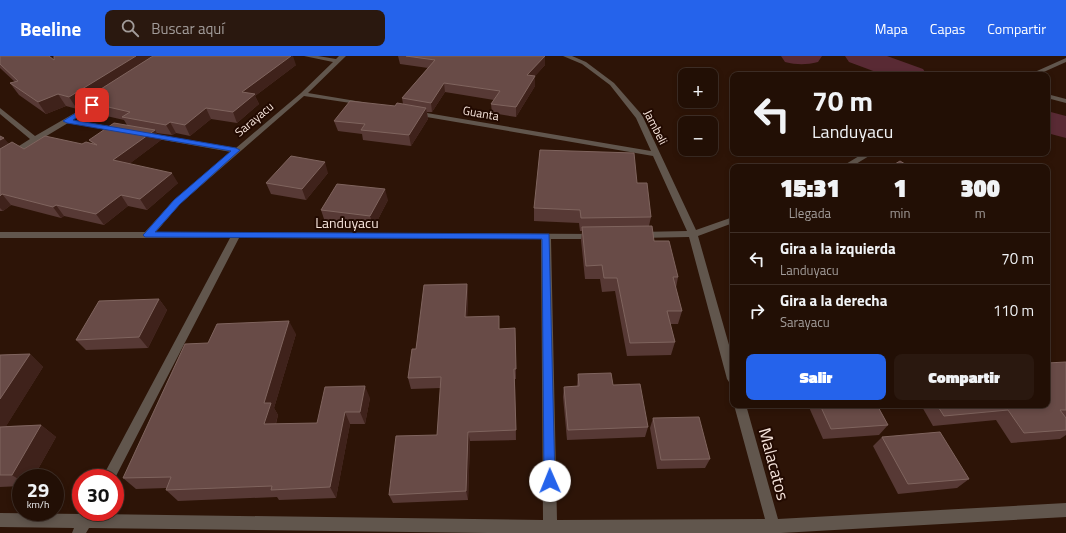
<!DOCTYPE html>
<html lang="es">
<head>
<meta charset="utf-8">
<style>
  :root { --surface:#220f05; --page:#2a180f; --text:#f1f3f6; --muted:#a29c9a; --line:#3f2f27; --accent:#2563eb }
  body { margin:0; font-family:"Titillium Web",sans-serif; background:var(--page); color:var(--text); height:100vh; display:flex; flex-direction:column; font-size:15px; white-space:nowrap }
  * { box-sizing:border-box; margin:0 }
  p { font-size:13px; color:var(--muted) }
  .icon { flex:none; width:22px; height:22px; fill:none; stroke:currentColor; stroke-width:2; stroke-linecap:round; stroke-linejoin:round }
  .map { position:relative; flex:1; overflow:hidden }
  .panel { position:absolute; left:730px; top:108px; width:320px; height:244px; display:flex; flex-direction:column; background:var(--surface); border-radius:8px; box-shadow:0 2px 6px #0003,0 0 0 1px var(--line) }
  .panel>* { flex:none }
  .hud { position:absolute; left:730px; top:16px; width:320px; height:84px; border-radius:8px; box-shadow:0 2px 6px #0003,0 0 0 1px var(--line); background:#220f05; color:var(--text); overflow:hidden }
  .tools { position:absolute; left:678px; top:12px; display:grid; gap:8px }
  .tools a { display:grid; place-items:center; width:40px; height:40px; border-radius:8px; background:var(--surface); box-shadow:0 2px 6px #0003,0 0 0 1px var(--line); font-size:20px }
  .speed { position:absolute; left:12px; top:413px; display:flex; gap:8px; font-size:20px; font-weight:700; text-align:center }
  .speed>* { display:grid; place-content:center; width:52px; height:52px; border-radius:50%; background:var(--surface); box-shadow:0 2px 6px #0003,0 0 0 1px var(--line); line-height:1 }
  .speed small { font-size:10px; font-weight:400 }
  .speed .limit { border:6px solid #d22; background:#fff; color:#111 }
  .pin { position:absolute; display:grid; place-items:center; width:34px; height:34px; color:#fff; margin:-17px; border-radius:8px; box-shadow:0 2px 6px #0006 }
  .me { position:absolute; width:44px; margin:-22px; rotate:359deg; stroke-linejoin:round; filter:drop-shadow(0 0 3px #0008) }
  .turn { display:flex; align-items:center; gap:14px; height:84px; padding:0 16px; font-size:18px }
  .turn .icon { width:52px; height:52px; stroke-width:2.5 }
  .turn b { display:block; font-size:28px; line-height:34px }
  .eta { display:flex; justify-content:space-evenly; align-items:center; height:68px; text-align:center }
  .eta b { font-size:24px; font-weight:800; line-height:28px }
  .cta { display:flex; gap:8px; margin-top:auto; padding:8px 16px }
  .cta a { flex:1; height:46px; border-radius:8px; background:var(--accent); color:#fff; font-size:16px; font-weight:800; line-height:46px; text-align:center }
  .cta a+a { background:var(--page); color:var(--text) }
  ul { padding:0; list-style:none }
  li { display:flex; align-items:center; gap:12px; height:52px; padding:0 16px; border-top:1px solid var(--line) }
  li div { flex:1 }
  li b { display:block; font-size:15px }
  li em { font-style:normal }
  header { display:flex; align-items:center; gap:24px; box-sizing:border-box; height:56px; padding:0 20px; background:var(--accent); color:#fff }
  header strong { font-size:19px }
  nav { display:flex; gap:22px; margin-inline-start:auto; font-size:14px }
  .search { width:280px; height:36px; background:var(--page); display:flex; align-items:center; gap:10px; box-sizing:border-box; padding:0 14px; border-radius:8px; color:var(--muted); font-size:15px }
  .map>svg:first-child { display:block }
</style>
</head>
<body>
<header>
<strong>Beeline</strong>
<div class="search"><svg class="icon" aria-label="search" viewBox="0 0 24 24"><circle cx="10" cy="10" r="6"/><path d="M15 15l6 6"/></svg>Buscar aquí</div>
<nav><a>Mapa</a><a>Capas</a><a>Compartir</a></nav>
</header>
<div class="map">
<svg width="1066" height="477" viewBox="0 0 1066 477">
  <rect width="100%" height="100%" fill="#2d1407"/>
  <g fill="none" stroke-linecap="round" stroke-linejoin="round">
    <!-- river -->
    <path fill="#592a34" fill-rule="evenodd" d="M781,0H822L818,6C806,9 797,9 785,6Z
      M845,0H887L923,13L927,19H884L849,6Z
      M1047,55L1066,60V82L1047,77Z"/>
    <!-- street -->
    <path fill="#61564d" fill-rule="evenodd" d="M304,0H318L336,3L339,0H346L308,37L362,46L366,48L364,49L304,40L180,148L156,176L596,178L598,180L596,182L593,183H551L557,464L765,463L734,349H746L778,463L1066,447V461L781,477H487L89,472L86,477H72L74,472L0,471V457L82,458L83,456H97L96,458L543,464L541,183L239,182L115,422H102L230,182H0V176H145L174,144L231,96L146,81H143V77L236,92L301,37L333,6Z
      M563,0H572L586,6L614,27L642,59L696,174L733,161V167L698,180L733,303V328L729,326L727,323L689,181L639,182L634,179L639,176L687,175L653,100L415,59L411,57L415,55L651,95L636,62L610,29L582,8Z
      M1066,2V6L1037,19H1028Z
      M1047,38L1066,43V47L1047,42Z
      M99,43L101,44V46L73,64L120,72H123V76L68,67L0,108V102L30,83L0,58V52L35,80Z
      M864,97H874L851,111H841Z"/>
  </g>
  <!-- wall -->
  <path fill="#573935" d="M0,0L54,4L296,9L255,40L259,48L237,67L211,63L190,80L176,77L172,79L156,77L161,84L129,108L178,127L147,154L128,150L104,169L64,160L61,162L11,149L3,155H0V80L9,88L24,93L82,88L92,87L89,84L127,69L124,64L89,56L84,48L77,53L66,50L46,58L19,39L10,27L15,26L0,12Z
    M398,0H545V9L535,20V30L516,61L492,57L491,48L494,44L445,36L432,56H427L428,63L411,90L363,84L362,78L338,75L334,65L395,50L403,48L402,42L428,12L400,8Z
    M328,117L306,144L271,138L266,127Z
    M637,127L651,161L649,170L654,185L678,221L676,232L682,255L678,268H670L675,286L671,299L627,300L615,235L602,236L600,223H585L581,184L582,175H580L579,167L534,165V152Z
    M388,144L374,171L325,166L321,154Z
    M467,228L468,239L467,261L499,273L515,272L516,323H515L516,384L470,385L468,444L393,447L389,439L437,379L441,332L411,333L408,322L416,293Z
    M159,243L167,254L148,292L86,294L76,284Z
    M296,278L274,352L278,359L276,368L317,367L370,342L365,368H350L336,442L279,444L277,441L178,445L166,434L167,432L136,433L123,422L208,287Z
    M30,298L43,311L6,370L41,369L56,381L33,422H21V430L0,431V299Z
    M1066,306V379L1060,383L1011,387L996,364L933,370L921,349H1047Z
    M578,318L613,329L648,371L645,381L567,384L563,341L564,331L577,330Z
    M808,349H877L888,369L879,379L823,383Z
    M653,362L710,403L705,412L657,413L650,372Z
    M882,381L969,423L957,432L898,438L873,390Z"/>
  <!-- shaded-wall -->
  <path fill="#3f221b" d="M136,0H160L82,45L84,48L77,53L69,41Z
    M291,0H293L296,9L255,40L259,48L237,67L233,56L242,36Z
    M545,0V9L527,29V19Z
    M535,20V30L516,61V51Z
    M444,27L445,36L432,56L431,47Z
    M58,38L66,50L46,58L38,46Z
    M206,52L211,63L190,80L185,69Z
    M426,52L428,63L411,90L409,79Z
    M170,66L176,77L172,79L166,69Z
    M155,74L161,84L120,115L113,104Z
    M4,82L12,92L0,100V84Z
    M325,106L328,117L306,144L302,133Z
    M172,117L178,127L147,154L140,143Z
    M385,133L388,144L374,171L370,160Z
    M2,138L11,149L3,155L0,152V140Z
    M121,139L128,150L104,169L96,158Z
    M56,149L64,160L61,162L53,151Z
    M467,228L468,239L467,271L465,261Z
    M159,243L167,254L148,292L139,281Z
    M289,265L296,278L274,352L278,359L272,380L264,368V347Z
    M30,298L43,311L0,380V343Z
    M365,330L370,342L365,368L360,356Z
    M345,356L350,368L336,442L330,431Z
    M41,369L56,381L33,422H21V425L12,419Z
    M468,376L470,385L468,444L466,435Z"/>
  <!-- building -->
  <path fill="#684b47" stroke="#7f645e" d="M0,0H49L54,4V0H136L69,41L58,38L38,46L10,27L18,25L0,8Z
    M153,0H291L242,36L255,38L233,56L206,52L185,69L170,66L166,69L122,61L130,56L82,45Z
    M406,0H545L527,19L535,20L516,51L491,48L500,35L444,27L431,47L402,42L435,4Z
    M350,45L395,50L397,47L426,52L409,79L361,74L365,68L334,65Z
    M114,67L155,74L113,104L172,117L140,143L121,139L96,158L56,149L53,151L2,138L0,140V93L12,86L24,93L45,80L82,88L86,86L97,89L89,84Z
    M0,80L4,82L0,84Z
    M540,94L634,97L637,127H647L651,161L581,162L580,154L534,152Z
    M291,100L325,106L302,133L266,127Z
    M900,105L910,111H890Z
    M337,128L385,133L370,160L321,154Z
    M652,170L654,185H669L678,221H673L682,255H667L675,286L630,287L617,222H604L602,209L586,210L582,171Z
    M467,228L465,261L499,260V273L515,272L516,313H514L516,374L468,376L466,435L389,439L396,380L437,379L441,321L408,322L412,293H416L424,229Z
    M159,243L139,281L76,284L99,245Z
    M289,265L264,347H271L264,368L317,367L325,331L365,330L360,356H345L330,431L271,434L272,430L166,434L171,421L123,422L185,288L208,287L217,268Z
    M30,298L0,343V299Z
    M1066,306V354H1060L1066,362V374L1024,377L1008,354L944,360L937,349H1047V307Z
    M611,317L613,329L640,328L648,371L568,374L564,331L579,330L578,318Z
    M820,349H877L888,369L831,373Z
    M699,361L710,403L661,404L653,362Z
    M41,369L12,419H0V371Z
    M940,376L969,423L908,428L882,381Z"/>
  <!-- route -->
  <path fill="#2563eb" stroke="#184099" d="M92,47L95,49L94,50L73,64L236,92L240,94L180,148L155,176L549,178L555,425L554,429L550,431L545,429L544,425L542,183L145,181L143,179L145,177L174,144L231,95L67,67L63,65Z"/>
  <g text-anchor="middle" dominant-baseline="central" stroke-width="4" stroke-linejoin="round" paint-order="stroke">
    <!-- far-street labels -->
    <g font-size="12" fill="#f7e5dc" stroke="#220a01">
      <text transform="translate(481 57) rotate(10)">Guanta</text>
      <text transform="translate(254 63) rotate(-40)">Sarayacu</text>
      <text transform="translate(656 71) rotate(63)">Jambeli</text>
    </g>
    <!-- street labels -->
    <g font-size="14" fill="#f7e5dc" stroke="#220a01">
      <text x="347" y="166">Landuyacu</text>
    </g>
    <!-- near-street labels -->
    <g font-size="17" fill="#f7e5dc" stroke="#220a01">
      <text transform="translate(774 408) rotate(75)">Malacatos</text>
    </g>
  </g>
</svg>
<div class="tools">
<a>+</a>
<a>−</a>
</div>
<div class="speed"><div>29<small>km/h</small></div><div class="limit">30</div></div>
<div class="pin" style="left:92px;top:49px;background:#d93025"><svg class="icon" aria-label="arrive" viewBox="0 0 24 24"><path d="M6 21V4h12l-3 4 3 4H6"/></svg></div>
<svg class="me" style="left:550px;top:425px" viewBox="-20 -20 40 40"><circle r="19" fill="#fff"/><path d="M0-13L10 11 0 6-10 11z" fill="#2563eb"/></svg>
<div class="hud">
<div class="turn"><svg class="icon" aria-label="left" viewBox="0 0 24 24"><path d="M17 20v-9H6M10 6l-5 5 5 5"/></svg><div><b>70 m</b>Landuyacu</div></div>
</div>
<section class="panel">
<div class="eta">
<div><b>15:31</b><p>Llegada</p></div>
<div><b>1</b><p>min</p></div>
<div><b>300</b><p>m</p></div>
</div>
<ul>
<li><svg class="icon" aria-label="left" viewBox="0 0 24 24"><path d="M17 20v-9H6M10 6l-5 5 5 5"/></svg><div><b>Gira a la izquierda</b><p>Landuyacu</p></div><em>70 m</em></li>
<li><svg class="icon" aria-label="right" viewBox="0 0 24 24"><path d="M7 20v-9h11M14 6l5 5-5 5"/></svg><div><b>Gira a la derecha</b><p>Sarayacu</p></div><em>110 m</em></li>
</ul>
<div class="cta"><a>Salir</a><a>Compartir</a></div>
</section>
</div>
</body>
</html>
